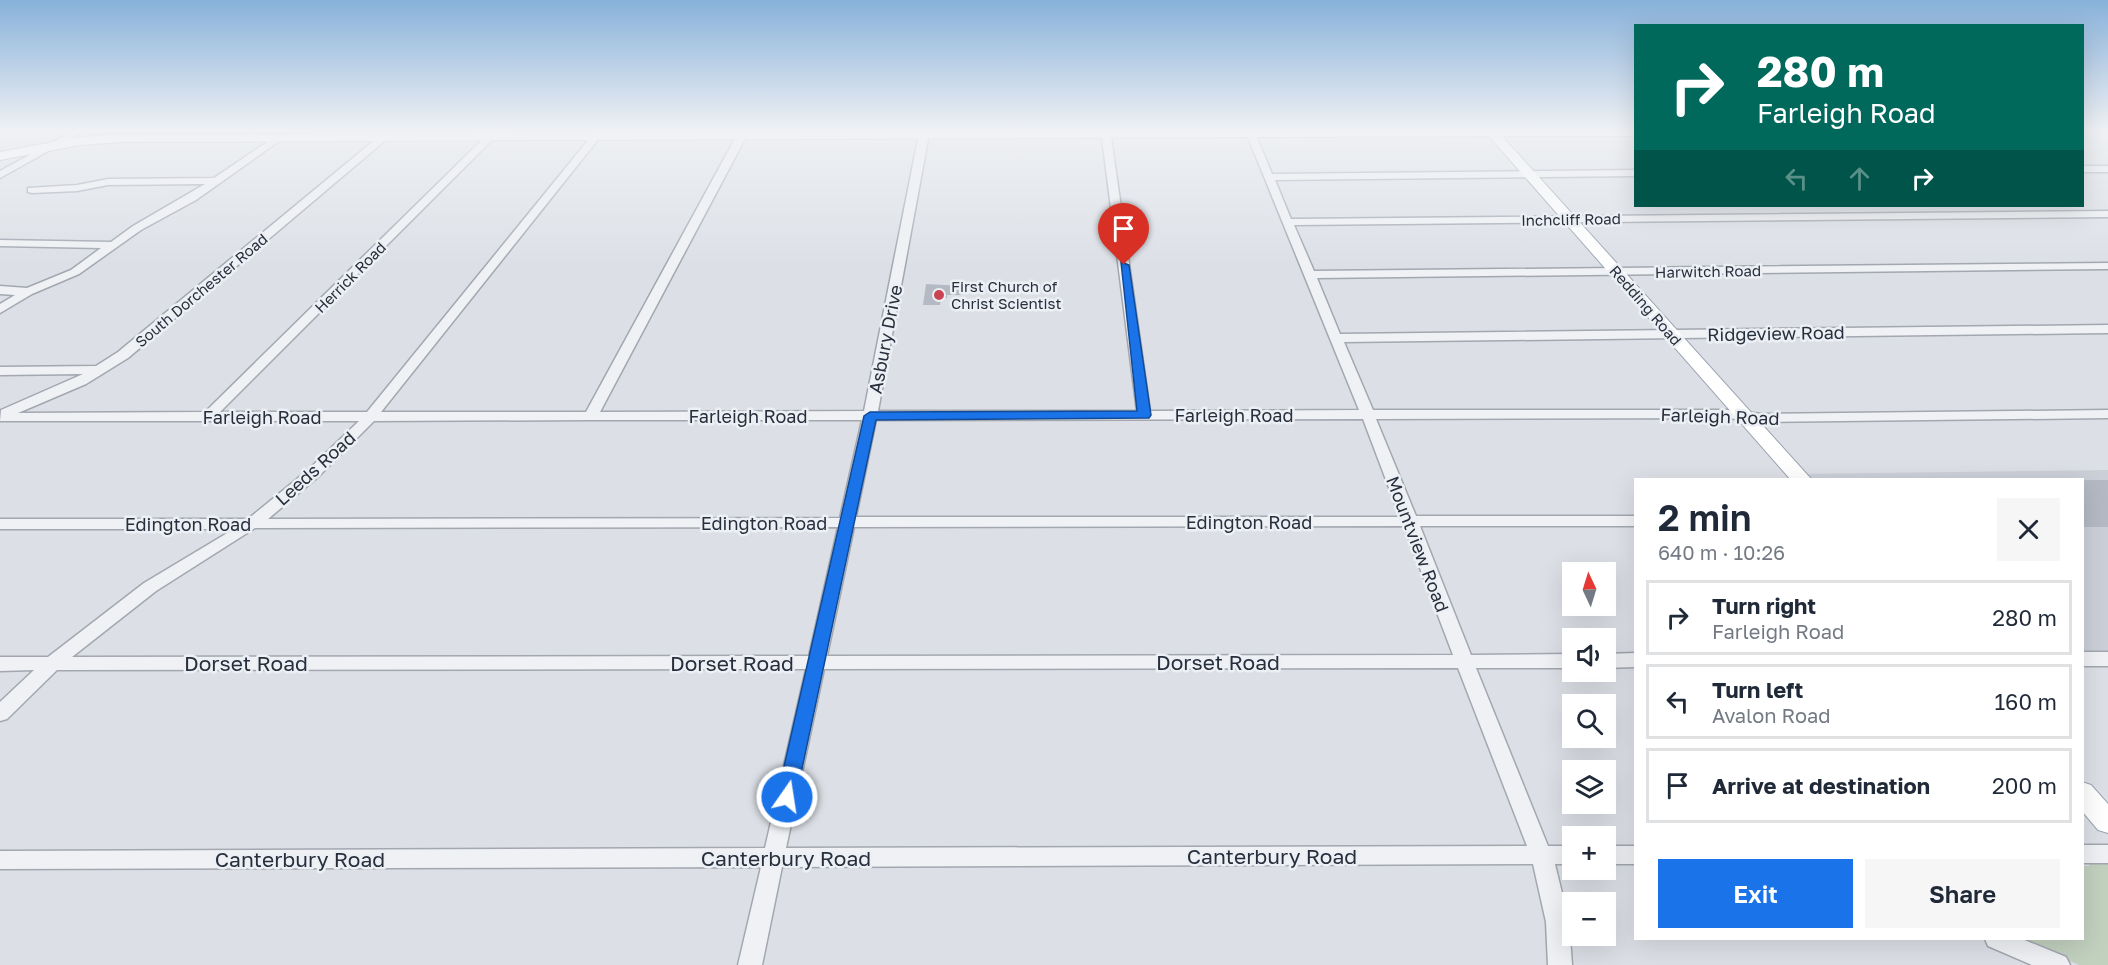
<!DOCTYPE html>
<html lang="en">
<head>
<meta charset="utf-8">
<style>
  :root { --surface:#fff; --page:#f6f6f7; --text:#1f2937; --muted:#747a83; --line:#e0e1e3; --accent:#1a73e8 }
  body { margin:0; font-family:"Golos Text",sans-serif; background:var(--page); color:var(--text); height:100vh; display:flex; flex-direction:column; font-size:22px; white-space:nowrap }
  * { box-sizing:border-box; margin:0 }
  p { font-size:20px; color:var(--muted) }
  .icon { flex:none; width:33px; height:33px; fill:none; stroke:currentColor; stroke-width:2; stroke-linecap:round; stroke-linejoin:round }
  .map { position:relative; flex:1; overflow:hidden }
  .details { position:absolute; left:1634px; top:478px; width:450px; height:462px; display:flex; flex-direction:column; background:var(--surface); border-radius:0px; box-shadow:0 6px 24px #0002 }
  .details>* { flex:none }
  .banner { position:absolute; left:1634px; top:24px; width:450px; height:183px; border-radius:0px; box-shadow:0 6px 24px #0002; background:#00695c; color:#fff; overflow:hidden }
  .needle { width:39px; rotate:356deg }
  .buttons { position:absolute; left:1562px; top:562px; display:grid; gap:12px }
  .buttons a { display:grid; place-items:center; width:54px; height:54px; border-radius:0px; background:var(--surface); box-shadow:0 6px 24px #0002; font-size:30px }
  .pin { position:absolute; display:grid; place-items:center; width:51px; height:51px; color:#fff; margin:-62px -26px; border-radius:50% 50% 50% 0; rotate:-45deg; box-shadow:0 0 6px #0007 }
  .pin .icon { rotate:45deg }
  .me { position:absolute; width:66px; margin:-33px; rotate:13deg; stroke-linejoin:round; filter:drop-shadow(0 0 4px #0008) }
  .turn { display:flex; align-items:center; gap:21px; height:126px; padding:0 24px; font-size:27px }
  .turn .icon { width:78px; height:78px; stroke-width:2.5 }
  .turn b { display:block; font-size:42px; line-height:51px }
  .lanes { display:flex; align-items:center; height:57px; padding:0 24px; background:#0003; justify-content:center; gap:30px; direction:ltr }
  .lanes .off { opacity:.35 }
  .round { display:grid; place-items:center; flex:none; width:63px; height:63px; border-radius:0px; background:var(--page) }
  .headline { display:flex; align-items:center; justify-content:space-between; height:102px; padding:0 24px }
  h1 { font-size:36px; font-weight:600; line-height:45px }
  .button { display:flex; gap:12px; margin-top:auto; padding:12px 24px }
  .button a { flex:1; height:69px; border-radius:0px; background:var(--accent); color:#fff; font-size:24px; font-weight:600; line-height:69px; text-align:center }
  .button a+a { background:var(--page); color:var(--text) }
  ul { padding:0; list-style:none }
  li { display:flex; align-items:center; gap:18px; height:75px; margin:0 12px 9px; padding:0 12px; border:3px solid var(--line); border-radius:0px }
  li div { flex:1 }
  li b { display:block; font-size:22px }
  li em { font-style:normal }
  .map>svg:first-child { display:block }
</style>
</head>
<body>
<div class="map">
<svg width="2108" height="965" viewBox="0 0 2108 965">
  <rect width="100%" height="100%" fill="#dce0e6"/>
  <!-- built -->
  <path fill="#cbcfd8" d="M2108,470V659H2082V480H1802L1797,474Z"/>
  <!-- green -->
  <path fill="#c2d0be" d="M2090,862H2108V965H2079L2019,939H2082V866H2089Z"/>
  <!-- building -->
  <path fill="#b4b9c3" d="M926,284L963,286L962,295H947V298H941L940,305H923Z
    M2082,480H2108V527H2082Z"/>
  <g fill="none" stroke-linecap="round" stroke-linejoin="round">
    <!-- minor casing -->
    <g stroke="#a2a7b0" stroke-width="3">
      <path id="minor" d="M75,130H86L0,178V171Z
        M1101,130H1110L1150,411L1359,410L1245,130H1254L1272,174L1635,170V176L1275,180L1291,219L2108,211V217L1294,225L1314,271L2108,263V269L1317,278L1340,334L2108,325V333L1344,342L1373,410H1727L1762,414L2108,410V418L1762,422L1727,418L1376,419L1416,516H1635V526H1420L1471,655L1572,654V668H1476L1548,846H1572V864H1555L1569,922L1572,965H1548L1546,922L1533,864L782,867L762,965H738L761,867L0,869V851L765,848L806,669L57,670L7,719L0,721V702L34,670L0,671V657H48L144,583L234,529H0V519H248L308,470L359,421H0L1,410L83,374L0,375V367L96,366L118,352L382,134H388V138L128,358L86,384L18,413L205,412L488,134H494V138L220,412H367L594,133H600V137L381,412H586L737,135L742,132L747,135L600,412L864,411L919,134L924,131L929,134L878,411H1137ZM1363,419L1400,517H856L876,420ZM591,420H862L840,518L268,519L319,476L374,421ZM1404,526L1453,655L827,656L854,527ZM838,527L809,656L72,657L156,591L255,528ZM1458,668L1527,846L786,848L824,669Z
        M279,134L284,137L282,139L196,200L141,230L79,274L32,294L0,313V304L15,295L0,294V286L27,288L71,270L101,248L0,246V240L111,242L133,226L205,184L108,185L77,191L32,193L28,192V188L77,185L108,179L214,178Z
        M2082,166H2108V172H2082Z
        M2082,652H2108V666H2082Z
        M1635,653V667L1605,668V654Z
        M2082,845H2108V863H2082Z
        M1605,846H1635V864H1605Z
        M1985,939H2022L2066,957L2070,965H2032L1988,946Z"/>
    </g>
    <!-- major casing -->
    <g stroke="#9ca4b1" stroke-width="2">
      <path id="major" d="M1179,130H1635V136H1502L1812,480H1791L1489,136L123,142L80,145L0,160V152L80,137L123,134Z
        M2082,782L2091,785L2108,804V833L2098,830L2082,811Z"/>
    </g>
    <!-- minor -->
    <use href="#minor" fill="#eff1f5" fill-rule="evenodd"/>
    <!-- major -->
    <use href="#major" fill="#fff" fill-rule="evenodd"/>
  </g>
  <!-- sky -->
  <linearGradient id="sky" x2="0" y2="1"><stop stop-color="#88b1da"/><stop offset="0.49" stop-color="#eff1f4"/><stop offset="1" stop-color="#eff1f4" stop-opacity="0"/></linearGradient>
  <rect width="2108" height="265" fill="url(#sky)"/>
  <!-- route -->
  <path fill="#1a73e8" stroke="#114b97" stroke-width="1.5" d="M1121,262L1129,265L1151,415L1149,418L876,420L796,797L793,802L787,804L780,802L777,797L864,416L870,412L1137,411Z"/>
  <!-- markers -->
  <circle fill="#ca4354" stroke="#eceff4" stroke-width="2" cx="939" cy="295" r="6"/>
  <g text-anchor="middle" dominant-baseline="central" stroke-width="5" stroke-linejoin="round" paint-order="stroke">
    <!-- far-street labels -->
    <g font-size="15" fill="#272e3c" stroke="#eceff4">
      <text transform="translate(1571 219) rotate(-1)">Inchcliff Road</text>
      <text transform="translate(1708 271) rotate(-1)">Harwitch Road</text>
      <text transform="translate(350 277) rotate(-45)">Herrick Road</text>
      <text transform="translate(201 290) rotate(-40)">South Dorchester Road</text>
      <text transform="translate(1646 305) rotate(49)">Redding Road</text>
    </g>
    <!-- far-poi labels -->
    <g font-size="15" fill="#272e3c" stroke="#eceff4" text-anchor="start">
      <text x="951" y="286">First Church of<tspan x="951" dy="17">Christ Scientist</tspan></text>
    </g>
    <!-- street labels -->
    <g font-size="18" fill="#272e3c" stroke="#eceff4">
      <text transform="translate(1776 333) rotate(-1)">Ridgeview Road</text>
      <text transform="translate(885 339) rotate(-79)">Asbury Drive</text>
      <text x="1234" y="415">Farleigh Road</text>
      <text x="748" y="416">Farleigh Road</text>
      <text transform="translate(1720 416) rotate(2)">Farleigh Road</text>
      <text x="262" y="417">Farleigh Road</text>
      <text transform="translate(315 468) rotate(-42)">Leeds Road</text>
      <text x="1249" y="522">Edington Road</text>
      <text x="764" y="523">Edington Road</text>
      <text x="188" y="524">Edington Road</text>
      <text transform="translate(1418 544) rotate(69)">Mountview Road</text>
    </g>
    <!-- near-street labels -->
    <g font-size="21" fill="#272e3c" stroke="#eceff4">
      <text x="1218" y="662">Dorset Road</text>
      <text x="246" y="663">Dorset Road</text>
      <text x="732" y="663">Dorset Road</text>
      <text x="1272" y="856">Canterbury Road</text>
      <text x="786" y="858">Canterbury Road</text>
      <text x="300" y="859">Canterbury Road</text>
    </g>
  </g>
</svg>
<div class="buttons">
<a><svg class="needle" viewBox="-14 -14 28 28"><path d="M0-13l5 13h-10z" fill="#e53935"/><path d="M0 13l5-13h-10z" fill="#747a83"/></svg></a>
<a><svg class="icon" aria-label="sound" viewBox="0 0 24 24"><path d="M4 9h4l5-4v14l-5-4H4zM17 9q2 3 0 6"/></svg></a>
<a><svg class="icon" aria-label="search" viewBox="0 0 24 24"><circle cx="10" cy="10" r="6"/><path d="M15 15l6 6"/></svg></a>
<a><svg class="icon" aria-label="layers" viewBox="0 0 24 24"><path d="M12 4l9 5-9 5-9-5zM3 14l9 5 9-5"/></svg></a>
<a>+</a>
<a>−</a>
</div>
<div class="pin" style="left:1124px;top:265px;background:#d93025"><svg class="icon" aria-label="arrive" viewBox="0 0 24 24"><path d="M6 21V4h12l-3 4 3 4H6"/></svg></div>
<svg class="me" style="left:787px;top:797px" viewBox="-20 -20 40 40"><circle r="17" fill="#1a73e8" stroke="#fff" stroke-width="3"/><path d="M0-11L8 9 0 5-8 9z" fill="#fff"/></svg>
<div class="banner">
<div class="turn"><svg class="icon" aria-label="right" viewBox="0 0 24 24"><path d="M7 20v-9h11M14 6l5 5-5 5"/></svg><div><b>280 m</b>Farleigh Road</div></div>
<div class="lanes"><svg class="icon off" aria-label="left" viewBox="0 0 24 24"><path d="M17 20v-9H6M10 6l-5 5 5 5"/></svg><svg class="icon off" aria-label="ahead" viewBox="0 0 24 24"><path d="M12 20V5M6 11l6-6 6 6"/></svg><svg class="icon" aria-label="right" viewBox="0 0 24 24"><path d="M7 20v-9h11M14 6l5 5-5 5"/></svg></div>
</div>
<section class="details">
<div class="headline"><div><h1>2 min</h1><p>640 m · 10:26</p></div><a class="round"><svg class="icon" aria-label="close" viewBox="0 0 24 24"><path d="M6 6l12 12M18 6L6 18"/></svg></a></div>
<ul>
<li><svg class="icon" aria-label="right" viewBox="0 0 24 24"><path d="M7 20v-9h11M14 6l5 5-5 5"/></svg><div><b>Turn right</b><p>Farleigh Road</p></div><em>280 m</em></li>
<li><svg class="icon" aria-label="left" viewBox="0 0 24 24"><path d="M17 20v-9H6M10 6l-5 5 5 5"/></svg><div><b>Turn left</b><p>Avalon Road</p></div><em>160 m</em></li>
<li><svg class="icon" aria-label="arrive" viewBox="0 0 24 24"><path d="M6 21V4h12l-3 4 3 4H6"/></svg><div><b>Arrive at destination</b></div><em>200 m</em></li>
</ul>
<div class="button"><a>Exit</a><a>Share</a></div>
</section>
</div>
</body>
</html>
